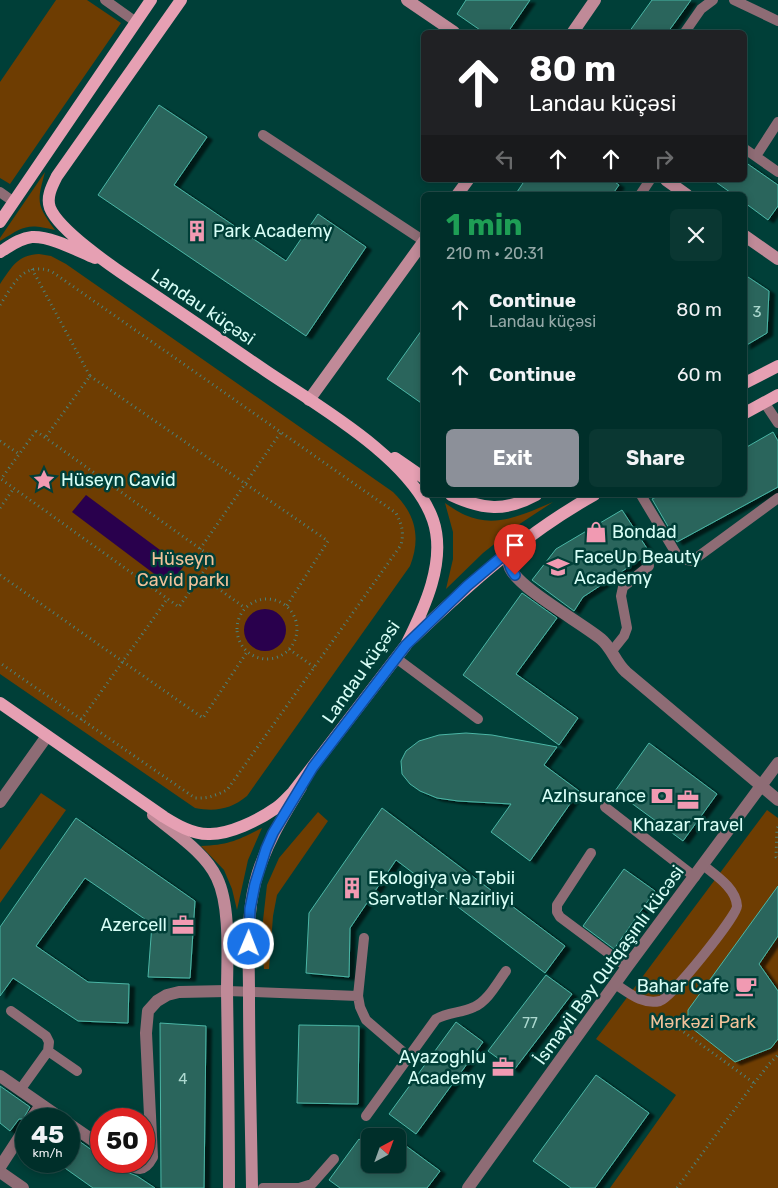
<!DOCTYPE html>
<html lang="en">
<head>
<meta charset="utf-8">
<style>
  :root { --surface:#002f2a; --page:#0a3732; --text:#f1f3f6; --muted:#95a9a8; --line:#224a47; --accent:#8c9099 }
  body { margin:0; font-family:Rubik,sans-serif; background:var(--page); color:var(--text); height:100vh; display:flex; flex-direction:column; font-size:19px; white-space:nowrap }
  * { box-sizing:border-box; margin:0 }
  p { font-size:16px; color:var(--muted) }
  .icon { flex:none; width:28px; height:28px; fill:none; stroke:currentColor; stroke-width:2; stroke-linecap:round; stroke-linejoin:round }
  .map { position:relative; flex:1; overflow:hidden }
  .panel { position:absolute; left:421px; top:192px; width:326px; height:305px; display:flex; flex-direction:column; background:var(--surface); border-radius:8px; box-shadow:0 2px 8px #0003,0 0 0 1px var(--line) }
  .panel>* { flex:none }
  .hud { position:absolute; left:421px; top:30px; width:326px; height:152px; border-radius:8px; box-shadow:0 2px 8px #0003,0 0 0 1px var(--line); background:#202124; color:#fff; overflow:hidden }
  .needle { width:32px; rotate:41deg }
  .tools { position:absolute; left:361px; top:1128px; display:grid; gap:10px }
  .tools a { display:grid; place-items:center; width:45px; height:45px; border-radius:8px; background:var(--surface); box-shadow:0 2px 8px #0003,0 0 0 1px var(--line); font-size:25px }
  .speed { position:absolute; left:15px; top:1108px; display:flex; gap:10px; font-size:25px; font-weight:700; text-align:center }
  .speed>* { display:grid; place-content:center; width:65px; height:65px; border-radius:50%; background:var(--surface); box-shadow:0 2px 8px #0003,0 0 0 1px var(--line); line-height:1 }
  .speed small { font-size:12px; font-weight:400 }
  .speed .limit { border:8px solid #d22; background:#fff; color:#111 }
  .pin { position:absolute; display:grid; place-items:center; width:42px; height:42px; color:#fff; margin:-51px -21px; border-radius:50% 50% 50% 0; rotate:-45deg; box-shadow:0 0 5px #0007 }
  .pin .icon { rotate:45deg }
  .me { position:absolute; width:55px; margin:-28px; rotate:1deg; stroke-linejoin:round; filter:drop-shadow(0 0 4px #0008) }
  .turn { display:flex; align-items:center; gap:18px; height:105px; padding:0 25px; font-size:22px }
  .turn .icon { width:65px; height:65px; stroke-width:2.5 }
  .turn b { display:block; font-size:35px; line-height:42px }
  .lanes { display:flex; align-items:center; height:48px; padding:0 25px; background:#0003; justify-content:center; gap:25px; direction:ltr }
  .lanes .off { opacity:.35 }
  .round { display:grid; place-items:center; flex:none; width:52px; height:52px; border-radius:8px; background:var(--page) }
  .headline { display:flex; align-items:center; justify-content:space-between; height:85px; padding:0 25px }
  h1 { font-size:30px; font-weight:700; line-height:38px; color:#1e9e55 }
  .action { display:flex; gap:10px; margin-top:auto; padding:10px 25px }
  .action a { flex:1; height:58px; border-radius:8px; background:var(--accent); color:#fff; font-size:20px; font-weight:700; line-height:58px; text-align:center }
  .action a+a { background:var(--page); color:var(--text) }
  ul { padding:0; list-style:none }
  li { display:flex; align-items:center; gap:15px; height:65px; padding:0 25px }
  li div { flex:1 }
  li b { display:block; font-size:19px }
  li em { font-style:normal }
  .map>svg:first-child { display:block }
</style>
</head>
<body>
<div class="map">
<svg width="778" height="1188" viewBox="0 0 778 1188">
  <defs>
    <filter id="shadow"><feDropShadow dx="5.5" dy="3" stdDeviation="1" flood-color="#0009"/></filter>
  </defs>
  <rect width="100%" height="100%" fill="#003f38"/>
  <!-- green -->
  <path fill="#6e3d02" d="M56,0H87L121,23L10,184L0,178V82Z
    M45,172C37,202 36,204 55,230C27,223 24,226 0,241V238Z
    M39,254L51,256L66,264L393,492C416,514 421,538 410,566L247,796C231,809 216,812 195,808L0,674V284C12,267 17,255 39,254Z
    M553,502L518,525L483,553L446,589L453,559V532L445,503C451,507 458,512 465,515C496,529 524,514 553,502Z
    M41,793L66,810L0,903V850Z
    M767,810L778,818V1188H610L676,1095L596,1039Z
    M318,812L328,821L277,895L273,916L269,969H264L261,938L267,885L279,858Z
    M262,828L248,860L237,910L232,889L224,870L201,846C229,845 238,840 262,828Z"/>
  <!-- water -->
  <path fill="#29004d" d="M86,495L183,567L169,585L72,512Z
    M244 630a21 21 0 1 1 42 0a21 21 0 1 1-42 0Z"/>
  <!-- building -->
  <path fill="#29655b" stroke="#4bb6a6" filter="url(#shadow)" d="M466,0H530L508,32H483L457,14Z
    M652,0H691L668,32H629Z
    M159,105L207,137L174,185L286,261L318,214L366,247L306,336L98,195Z
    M745,162L778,185V206L768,220L745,203V195H734L713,180H745Z
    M525,180H612L619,185L612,195H515Z
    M745,275L769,291L767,333L745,346Z
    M424,327V405L387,379Z
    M773,432L778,441V487L677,542L652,499L660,495H745V448Z
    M622,510L650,553L583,597L574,611L532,580L556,549Z
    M522,593L557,618L516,674L578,718L559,745L463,675Z
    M466,733L492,735L557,747L544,765L579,791L530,861L491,832L511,804L458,801L437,798L420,791L410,784L402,774L401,761L406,751L419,741L439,735Z
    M649,743L717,794L683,841L615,791Z
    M382,808L565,946L545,973L396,860L350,928L349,977L306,973L309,913Z
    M76,818L195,901L190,978L148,977L152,924L85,878L36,946L88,982L129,984L128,1023L78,1021L13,978L0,996V927Z
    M624,869L655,891L614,949L583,926Z
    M778,886V936L759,964L778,991V1039L771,1048L735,1062L688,1025V1010Z
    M546,975L572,994L514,1070L488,1051Z
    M456,1022L483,1042L416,1134L389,1114Z
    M160,1023L206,1026L204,1188H161Z
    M299,1025L359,1026L358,1104L297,1103Z
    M596,1075L649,1113L595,1188H571L533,1161Z
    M0,1086L30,1107L23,1119H19L10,1131L0,1123Z
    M69,1134L96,1153L101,1154V1161H114L124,1171L137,1176L155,1188H93L55,1161H69Z
    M359,1139L370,1147V1164H398V1140L440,1171L427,1188H340L329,1180Z"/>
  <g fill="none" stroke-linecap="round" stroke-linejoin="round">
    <!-- path -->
    <path stroke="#4b827a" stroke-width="3" stroke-dasharray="1 4" stroke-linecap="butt" d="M32,269L90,376L45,438
      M0,305C14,284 22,262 51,271L396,513C402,525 404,532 401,545L227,790C216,795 208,799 195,798L0,663
      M90,376L328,541L286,607
      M36,431L213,558L179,607L1,479Z
      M0,441L19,454
      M0,508L14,488
      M200,549L281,432
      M0,575L203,718L247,652
      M201,576L245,608
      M237 629a30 30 0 1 1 60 0a30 30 0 1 1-60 0Z
      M289,649L314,667
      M81,720L168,598
      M778,827L777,829L776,857L778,860
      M662,1013V1016L754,1083
      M677,1188L746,1094L769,1064L778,1055"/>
    <!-- lane -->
    <path stroke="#8e6c75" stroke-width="10" d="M105,0L136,22
      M734,0L778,21
      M685,32L701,9L713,0
      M263,135L424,241
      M745,149L778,172
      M756,156L778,122
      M0,192L14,202
      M640,195L650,180
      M764,402L778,423
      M641,495L677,555L683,559L692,561L778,498
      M612,651L624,636L627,628L621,596L623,587L649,566
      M396,658L478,719
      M605,807L695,877
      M591,853L557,905V912L560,917L627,967
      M615,984C629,993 642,1005 660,1001C671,998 737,916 737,906C736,888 715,875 703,865
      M227,991L358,996L360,1007L366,1020L409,1057
      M358,996L364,938
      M11,1011L46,1036L49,1042L48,1051L20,1090
      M48,1051L77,1071
      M366,1116L436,1019C448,1012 462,1013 474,1007C488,1001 497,983 506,971
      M263,1188H299L312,1184L334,1159"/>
    <!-- street -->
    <path stroke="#8e6c75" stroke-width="12" d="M511,549C509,555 507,562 510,568C520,589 580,622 601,639C612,648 615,662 626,672L778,800
      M0,802L47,736
      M0,1076L62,1119
      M31,1119L41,1105
      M69,1124L101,1146
      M124,1161C137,1170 144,1172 152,1157L146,1033L148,1011L157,1001L167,995L179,992L227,991
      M0,1167L26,1127
      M0,1172L23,1188
      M468,1188L627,967L778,763"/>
    <!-- secondary -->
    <path stroke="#c08a98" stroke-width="12" d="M407,0L454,32
      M573,32L595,0
      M666,180L687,195
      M457,195L468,180
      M745,236L778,259
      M309,400L424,241
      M153,815C174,833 205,852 217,878C231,907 227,959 227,991C228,1057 229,1122 229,1188
      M252,1188C251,1123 249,1058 249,993C249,957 246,919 255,883C264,847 282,818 301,787"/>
    <!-- primary -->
    <path stroke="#e6a0b3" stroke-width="12" d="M0,222L151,0
      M0,252C10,246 20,238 32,237C51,236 78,251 95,258
      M745,383L778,366
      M745,413L778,395
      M395,458L424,478
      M451,495C483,510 505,512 536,495
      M413,638C469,584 526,533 594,495
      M0,703L164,817C177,825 192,834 208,834C229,835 259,820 276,808C282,804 288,797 293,792L406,645C424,609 447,561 433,520C412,459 318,406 266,371C222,341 177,310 132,280C111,266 59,230 50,208C46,197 52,186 57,176L181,0"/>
  </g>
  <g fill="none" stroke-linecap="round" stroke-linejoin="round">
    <!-- route casing -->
    <g stroke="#114b97" stroke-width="12">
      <path id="route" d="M249,944L250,909L255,884L266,849L273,833L313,767L406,645L467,586L511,549C508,560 508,566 515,575"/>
    </g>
    <!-- route -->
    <use href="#route" stroke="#1a73e8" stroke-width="9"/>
  </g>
  <!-- icons -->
  <defs>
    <g id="building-bare" transform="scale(1.725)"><path d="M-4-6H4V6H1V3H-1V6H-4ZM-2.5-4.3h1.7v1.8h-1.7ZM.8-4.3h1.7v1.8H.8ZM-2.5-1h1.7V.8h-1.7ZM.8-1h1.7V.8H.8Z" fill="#f19ab2" stroke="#003f38" stroke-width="2.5" paint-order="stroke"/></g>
    <g id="sight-bare" transform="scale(1.725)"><path d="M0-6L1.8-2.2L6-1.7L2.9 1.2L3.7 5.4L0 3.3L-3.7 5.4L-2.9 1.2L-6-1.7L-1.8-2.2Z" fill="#f19ab2" stroke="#003f38" stroke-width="2.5" paint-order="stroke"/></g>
    <g id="shop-bare" transform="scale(1.725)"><path d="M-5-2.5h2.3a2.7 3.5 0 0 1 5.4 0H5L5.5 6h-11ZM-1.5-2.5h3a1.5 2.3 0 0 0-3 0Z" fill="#f19ab2" stroke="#003f38" stroke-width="2.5" paint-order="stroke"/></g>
    <g id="university-bare" transform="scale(1.725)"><path d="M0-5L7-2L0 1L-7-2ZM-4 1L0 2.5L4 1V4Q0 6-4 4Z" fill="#f19ab2" stroke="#003f38" stroke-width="2.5" paint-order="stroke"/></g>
    <g id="bank-bare" transform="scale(1.725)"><path d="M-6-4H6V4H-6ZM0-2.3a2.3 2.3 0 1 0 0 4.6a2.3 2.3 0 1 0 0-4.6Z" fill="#f19ab2" stroke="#003f38" stroke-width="2.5" paint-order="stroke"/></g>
    <g id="office-bare" transform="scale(1.725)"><path d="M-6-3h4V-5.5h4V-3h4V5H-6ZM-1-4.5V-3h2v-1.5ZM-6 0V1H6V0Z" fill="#f19ab2" stroke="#003f38" stroke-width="2.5" paint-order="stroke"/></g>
    <g id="cafe-bare" transform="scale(1.725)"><path d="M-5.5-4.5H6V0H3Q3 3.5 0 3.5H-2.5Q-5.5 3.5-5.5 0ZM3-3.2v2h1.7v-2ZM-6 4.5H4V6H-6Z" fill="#f19ab2" stroke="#003f38" stroke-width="2.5" paint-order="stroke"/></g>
  </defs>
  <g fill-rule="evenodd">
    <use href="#building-bare" x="197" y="231"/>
    <use href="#sight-bare" x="44" y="480"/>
    <use href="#shop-bare" x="596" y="532"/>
    <use href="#university-bare" x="558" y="567"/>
    <use href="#bank-bare" x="662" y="796"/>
    <use href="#office-bare" x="688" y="800"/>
    <use href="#building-bare" x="352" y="888"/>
    <use href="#office-bare" x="183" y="925"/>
    <use href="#cafe-bare" x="746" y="986"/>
    <use href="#office-bare" x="503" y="1067"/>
  </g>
  <g text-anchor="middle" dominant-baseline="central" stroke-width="5" stroke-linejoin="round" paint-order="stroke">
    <!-- number labels -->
    <g font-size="15" fill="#acd8cf">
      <text x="757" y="312">3</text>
      <text x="530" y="1023">77</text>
      <text x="183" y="1079">4</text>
    </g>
    <!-- poi labels -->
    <g font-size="18" fill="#d7fef6" stroke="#003f38" text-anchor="start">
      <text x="213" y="231">Park Academy</text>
      <text x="61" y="480">Hüseyn Cavid</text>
      <text x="612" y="532">Bondad</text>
      <text x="574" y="557">FaceUp Beauty<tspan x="574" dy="21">Academy</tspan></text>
      <text x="646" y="796" text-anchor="end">AzInsurance</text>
      <text x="688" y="825" text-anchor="middle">Khazar Travel</text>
      <text x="368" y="878">Ekologiya və Təbii<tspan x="368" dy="21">Sərvətlər Nazirliyi</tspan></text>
      <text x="167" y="925" text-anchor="end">Azercell</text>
      <text x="729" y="986" text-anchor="end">Bahar Cafe</text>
      <text x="486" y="1057" text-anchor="end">Ayazoghlu<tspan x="486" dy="21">Academy</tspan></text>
    </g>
    <!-- street labels -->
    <g font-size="18" fill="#d7fef6" stroke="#003f38">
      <text transform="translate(203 307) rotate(34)">Landau küçəsi</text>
      <text transform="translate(361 672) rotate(-55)">Landau küçəsi</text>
      <text transform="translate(609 965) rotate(-54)">İsmayil Bəy Qutqaşınlı kücəsi</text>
    </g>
    <!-- park labels -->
    <g font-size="18" fill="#f1c29a" stroke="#003f38">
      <text x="183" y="559">Hüseyn<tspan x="183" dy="21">Cavid parkı</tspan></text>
      <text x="703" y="1022">Mərkəzi Park</text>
    </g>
  </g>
</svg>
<div class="tools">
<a><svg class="needle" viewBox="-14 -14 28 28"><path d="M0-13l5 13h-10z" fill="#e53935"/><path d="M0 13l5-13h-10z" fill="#95a9a8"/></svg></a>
</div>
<div class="speed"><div>45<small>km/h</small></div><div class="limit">50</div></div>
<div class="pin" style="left:515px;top:575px;background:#d93025"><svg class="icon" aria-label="arrive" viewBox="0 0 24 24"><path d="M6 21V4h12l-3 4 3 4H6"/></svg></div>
<svg class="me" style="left:249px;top:944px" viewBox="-20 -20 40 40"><circle r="17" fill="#1a73e8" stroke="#fff" stroke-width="3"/><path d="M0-11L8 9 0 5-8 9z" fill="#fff"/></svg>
<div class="hud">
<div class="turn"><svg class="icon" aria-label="ahead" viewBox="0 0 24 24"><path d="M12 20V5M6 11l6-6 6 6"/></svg><div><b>80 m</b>Landau küçəsi</div></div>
<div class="lanes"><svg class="icon off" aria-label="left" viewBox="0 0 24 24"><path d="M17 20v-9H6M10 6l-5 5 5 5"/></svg><svg class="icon" aria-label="ahead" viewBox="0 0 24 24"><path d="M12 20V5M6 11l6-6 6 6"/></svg><svg class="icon" aria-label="ahead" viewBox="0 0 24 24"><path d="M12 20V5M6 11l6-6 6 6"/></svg><svg class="icon off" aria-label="right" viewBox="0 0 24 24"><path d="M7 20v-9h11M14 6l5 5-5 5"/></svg></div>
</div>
<section class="panel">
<div class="headline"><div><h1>1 min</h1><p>210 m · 20:31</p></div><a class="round"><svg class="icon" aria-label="close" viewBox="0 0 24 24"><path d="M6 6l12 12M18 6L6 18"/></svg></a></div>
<ul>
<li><svg class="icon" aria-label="ahead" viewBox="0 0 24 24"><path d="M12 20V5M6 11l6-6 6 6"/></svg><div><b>Continue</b><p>Landau küçəsi</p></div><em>80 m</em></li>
<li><svg class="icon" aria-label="ahead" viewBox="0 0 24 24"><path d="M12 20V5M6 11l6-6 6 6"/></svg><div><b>Continue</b></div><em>60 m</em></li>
</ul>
<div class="action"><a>Exit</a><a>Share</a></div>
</section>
</div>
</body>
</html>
